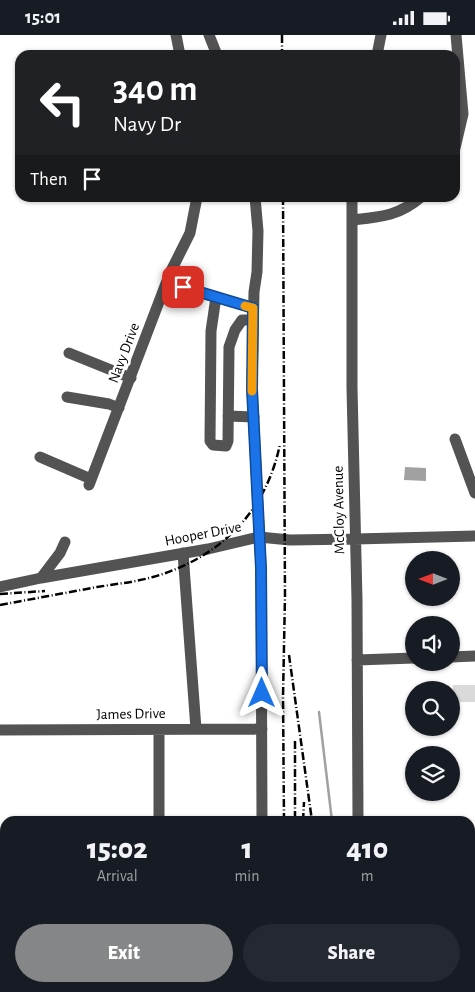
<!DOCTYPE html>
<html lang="en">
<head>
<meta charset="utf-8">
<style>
  :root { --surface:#171b24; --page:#242831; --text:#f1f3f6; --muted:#9ea1a6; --accent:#858687 }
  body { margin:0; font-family:"Alegreya Sans",sans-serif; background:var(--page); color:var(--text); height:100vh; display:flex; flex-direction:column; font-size:19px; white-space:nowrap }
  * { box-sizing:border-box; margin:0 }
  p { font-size:16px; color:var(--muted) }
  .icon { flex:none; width:28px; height:28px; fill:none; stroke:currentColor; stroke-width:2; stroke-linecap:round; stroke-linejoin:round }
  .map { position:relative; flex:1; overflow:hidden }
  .details { position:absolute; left:0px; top:781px; width:475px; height:176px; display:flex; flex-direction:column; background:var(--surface); border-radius:15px 15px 0 0; box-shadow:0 1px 4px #0004 }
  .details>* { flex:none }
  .guide { position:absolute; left:15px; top:15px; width:445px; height:152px; border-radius:15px; box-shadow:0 1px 4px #0004; background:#202124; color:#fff; overflow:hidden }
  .needle { width:32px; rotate:270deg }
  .buttons { position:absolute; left:405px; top:516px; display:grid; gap:10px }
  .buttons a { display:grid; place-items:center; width:55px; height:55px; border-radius:50%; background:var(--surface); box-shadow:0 1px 4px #0004; font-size:25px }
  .pin { position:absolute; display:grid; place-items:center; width:42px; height:42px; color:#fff; margin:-21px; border-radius:10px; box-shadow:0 2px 8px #0006 }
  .me { position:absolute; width:55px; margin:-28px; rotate:0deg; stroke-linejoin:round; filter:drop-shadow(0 0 4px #0008) }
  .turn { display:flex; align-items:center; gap:18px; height:105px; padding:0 15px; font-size:22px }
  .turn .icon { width:65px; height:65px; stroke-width:2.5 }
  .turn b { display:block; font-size:35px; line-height:42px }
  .then { display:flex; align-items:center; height:48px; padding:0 15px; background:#0003; gap:10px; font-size:19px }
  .eta { display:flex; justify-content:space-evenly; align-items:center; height:85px; text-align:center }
  .eta b { font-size:30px; font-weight:800; line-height:35px }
  .cta { display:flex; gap:10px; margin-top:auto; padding:10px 15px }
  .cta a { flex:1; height:58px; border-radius:30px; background:var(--accent); color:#fff; font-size:20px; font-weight:800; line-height:58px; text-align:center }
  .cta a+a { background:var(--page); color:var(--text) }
  .status { display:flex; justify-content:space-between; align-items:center; height:35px; padding:0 25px; background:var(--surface); direction:ltr }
  .status svg { height:14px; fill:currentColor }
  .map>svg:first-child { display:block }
</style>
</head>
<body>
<div class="status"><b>15:01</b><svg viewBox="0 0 49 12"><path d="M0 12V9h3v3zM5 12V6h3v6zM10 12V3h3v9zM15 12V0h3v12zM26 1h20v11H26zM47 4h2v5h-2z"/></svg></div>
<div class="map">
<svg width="475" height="957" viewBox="0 0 475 957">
  <rect width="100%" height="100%" fill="#fff"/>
  <!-- green -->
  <path fill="#dadada" d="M453,650H475V667H453Z"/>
  <!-- water -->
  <path fill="#a1a1a1" d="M405,432L426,433V446L404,445Z"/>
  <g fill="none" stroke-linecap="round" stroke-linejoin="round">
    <!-- stream -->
    <path stroke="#a1a1a1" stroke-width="2.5" d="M319,677L332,786
      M335,952V957"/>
    <!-- minor -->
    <path stroke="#535353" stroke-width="11" d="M176,0L180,20
      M209,0L217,20
      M377,20L381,0
      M455,113L463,79L456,0
      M255,162L258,196L257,237L254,257L252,354L261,533L262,786
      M352,162V353L357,565L358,786
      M352,185C380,182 399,181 421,162
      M167,248L253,273
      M216,262L211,296L210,406L213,410L226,411L228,406L229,312L235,295L242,285H253
      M69,318L131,343
      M67,362L109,369L119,373
      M228,381L254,382
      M455,404L475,458
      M40,422L91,444
      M89,450L170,238L190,198L197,162
      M183,518L196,694
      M41,543L60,518L65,507
      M0,552L41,543L208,514L259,502L290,505L355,504L475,501
      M451,622L475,621
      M357,625L414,623
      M0,695L262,694
      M159,695V786
      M160,952V957
      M264,952V957
      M359,952V957"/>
    <!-- rail -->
    <path stroke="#000" stroke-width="2.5" stroke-dasharray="8 2.5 1 2.5" stroke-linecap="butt" d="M282,0V20
      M283,162L285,560L283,662L284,786
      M0,559L45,556
      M0,570C32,564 65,558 97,552C116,549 135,547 153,542C219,523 266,478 280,409
      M289,620L312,786
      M295,706V786
      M303,786L304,767
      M285,952V957
      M303,952V957
      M320,952V957"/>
  </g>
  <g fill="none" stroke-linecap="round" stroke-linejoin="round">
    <!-- route casing -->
    <g stroke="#114b97" stroke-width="12">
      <path id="route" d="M183,252L253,273L252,354L261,533L262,658"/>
    </g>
    <!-- route -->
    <use href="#route" stroke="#1a73e8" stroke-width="9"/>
    <!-- slow -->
    <path stroke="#f59e0b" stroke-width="9" d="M245,271L253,273L252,356"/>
  </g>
  <g text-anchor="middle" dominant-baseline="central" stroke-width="5" stroke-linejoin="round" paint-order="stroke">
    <!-- street labels -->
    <g font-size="15" fill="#000" stroke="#fff">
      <text transform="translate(124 318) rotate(-69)">Navy Drive</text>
      <text transform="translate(339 475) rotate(-91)">McCloy Avenue</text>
      <text transform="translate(203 499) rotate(-11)">Hooper Drive</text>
      <text transform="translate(131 679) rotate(-1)">James Drive</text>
    </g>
  </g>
</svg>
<div class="buttons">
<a><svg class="needle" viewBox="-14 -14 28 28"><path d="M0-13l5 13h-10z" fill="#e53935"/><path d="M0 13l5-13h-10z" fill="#9ea1a6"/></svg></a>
<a><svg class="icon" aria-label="sound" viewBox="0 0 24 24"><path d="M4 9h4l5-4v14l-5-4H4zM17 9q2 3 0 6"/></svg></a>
<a><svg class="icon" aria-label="search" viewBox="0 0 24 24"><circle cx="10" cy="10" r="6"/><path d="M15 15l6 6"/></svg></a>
<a><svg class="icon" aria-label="layers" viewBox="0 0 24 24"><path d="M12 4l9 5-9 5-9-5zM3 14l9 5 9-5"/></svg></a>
</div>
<div class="pin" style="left:183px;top:252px;background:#d93025"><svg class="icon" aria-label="arrive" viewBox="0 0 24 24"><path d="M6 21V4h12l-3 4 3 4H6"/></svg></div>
<svg class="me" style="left:262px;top:658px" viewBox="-20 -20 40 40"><path d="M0-17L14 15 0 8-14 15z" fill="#1a73e8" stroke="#fff" stroke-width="4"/></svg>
<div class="guide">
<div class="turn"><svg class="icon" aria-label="left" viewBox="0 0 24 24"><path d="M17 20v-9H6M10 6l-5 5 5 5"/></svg><div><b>340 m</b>Navy Dr</div></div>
<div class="then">Then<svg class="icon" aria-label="arrive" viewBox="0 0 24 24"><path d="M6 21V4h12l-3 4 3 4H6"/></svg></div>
</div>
<section class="details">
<div class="eta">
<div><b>15:02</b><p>Arrival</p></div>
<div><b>1</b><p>min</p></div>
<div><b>410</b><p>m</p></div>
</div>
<div class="cta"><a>Exit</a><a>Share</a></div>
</section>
</div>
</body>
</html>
